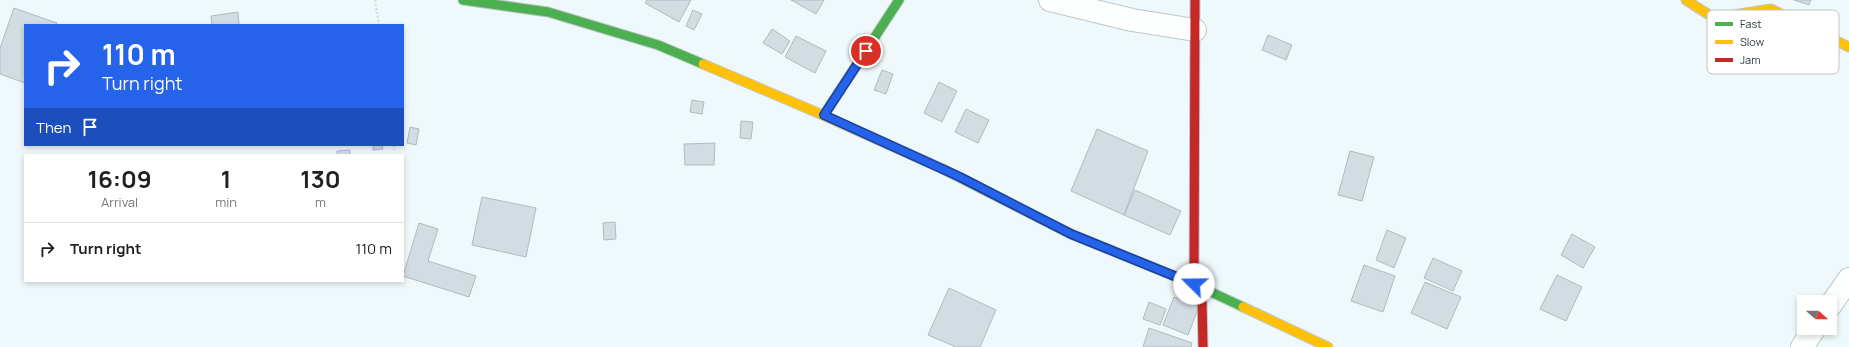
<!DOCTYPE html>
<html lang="en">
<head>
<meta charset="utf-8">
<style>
  :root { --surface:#fff; --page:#f2f2f2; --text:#202124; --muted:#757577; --line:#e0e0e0 }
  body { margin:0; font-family:Manrope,sans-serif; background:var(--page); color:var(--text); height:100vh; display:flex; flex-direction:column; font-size:15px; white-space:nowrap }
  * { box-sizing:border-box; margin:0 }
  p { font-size:13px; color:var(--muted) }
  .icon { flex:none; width:22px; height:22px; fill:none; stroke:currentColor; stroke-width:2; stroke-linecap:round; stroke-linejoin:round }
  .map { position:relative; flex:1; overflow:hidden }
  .drawer { position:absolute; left:24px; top:154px; width:380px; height:128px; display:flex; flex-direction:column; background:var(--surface); border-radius:0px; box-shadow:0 2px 6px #0003 }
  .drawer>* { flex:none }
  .top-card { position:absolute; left:24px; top:24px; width:380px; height:122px; border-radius:0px; box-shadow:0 2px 6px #0003; background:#2563eb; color:#fff; overflow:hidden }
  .needle { width:26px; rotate:111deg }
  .tools { position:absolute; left:1797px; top:295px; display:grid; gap:8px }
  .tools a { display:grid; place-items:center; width:40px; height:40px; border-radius:0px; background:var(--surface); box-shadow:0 2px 6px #0003; font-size:20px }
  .pin { position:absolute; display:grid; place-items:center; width:34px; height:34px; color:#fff; margin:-17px; border:2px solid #fff; border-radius:50%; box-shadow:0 1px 4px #0007 }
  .me { position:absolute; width:44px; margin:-22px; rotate:292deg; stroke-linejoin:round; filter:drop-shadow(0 0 3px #0008) }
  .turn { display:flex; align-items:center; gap:14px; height:84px; padding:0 12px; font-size:18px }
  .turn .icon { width:52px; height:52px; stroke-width:2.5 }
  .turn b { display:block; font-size:28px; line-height:34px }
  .then { display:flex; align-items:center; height:38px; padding:0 12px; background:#0003; gap:8px; font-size:15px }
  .eta { display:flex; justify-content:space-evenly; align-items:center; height:68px; text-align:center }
  .eta b { font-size:24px; font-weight:700; line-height:28px }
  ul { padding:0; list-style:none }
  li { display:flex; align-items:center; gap:12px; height:52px; padding:0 12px; border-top:1px solid var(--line) }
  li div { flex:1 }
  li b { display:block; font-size:15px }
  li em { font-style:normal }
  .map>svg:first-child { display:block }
</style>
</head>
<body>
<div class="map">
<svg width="1849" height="347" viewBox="0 0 1849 347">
  <rect width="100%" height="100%" fill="#eff8fa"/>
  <!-- building -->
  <path fill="#d2dce3" stroke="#b1babf" d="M647,0H691L679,22L645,3Z
    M791,0H824L816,14Z
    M1794,0H1811L1809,5Z
    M14,8L57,23L56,25H25V83L0,74V48Z
    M693,10L702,14L694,30L686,26Z
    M238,12L239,25H212L211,16Z
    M772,29L790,41L782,54L763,43Z
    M1268,35L1292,45L1286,60L1262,50Z
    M796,36L826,51L815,73L785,57Z
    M882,70L893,74L886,94L874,90Z
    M939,82L957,91L942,122L924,113Z
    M692,100L704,102L702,114L690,112Z
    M966,109L989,120L978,143L955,132Z
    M741,121L753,122L751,139L740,138Z
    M410,127L419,129L416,145L407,143Z
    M1097,129L1148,151L1124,215L1071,191Z
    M715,143L714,165H685L684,144Z
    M373,145H382L383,149L373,150Z
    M350,150V155H337V151Z
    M1350,151L1374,157L1362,201L1338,195Z
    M1135,190L1181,211L1170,235L1124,215Z
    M482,197L536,208L526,257L472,245Z
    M615,222L616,239L604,240L603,223Z
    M419,223L438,229L428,261L476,276L469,297L403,276Z
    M1387,230L1406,238L1394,268L1376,260Z
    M1572,234L1595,247L1583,268L1561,255Z
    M1433,258L1462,271L1453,291L1424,278Z
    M1364,265L1395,276L1383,312L1351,301Z
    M1557,275L1582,287L1566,321L1540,309Z
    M1425,282L1461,297L1447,329L1411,313Z
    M949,288L996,310L980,347H956L928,335Z
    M1174,297L1199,306L1188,335L1163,325Z
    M1149,302L1166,309L1160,325L1143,319Z
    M1149,328L1192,343L1191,347H1143Z"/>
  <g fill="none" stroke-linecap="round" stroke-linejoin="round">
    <!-- street casing -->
    <g stroke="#bcc8ca" stroke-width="24">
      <path id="street" d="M1050,0L1132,20L1195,30
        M1830,306L1849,279
        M1802,347L1815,328"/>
    </g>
    <!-- fast casing -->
    <g stroke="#bcc8ca" stroke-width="11">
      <path id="fast" d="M463,0L548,12L658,45L703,64
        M824,115L899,0
        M943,169L1071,234L1194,284L1243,307"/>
    </g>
    <!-- slow casing -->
    <g stroke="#bcc8ca" stroke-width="11">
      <path id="slow" d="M1686,0L1714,18L1771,9L1849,47
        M703,64L818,113L943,169
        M1243,307L1328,347"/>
    </g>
    <!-- jam casing -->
    <g stroke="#bcc8ca" stroke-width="11">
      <path id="jam" d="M1195,0L1194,284L1202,299L1203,347"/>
    </g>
    <!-- path -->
    <path stroke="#d9dcdc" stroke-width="2.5" stroke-dasharray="2 2" stroke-linecap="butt" d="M375,0L379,25
      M394,145V150"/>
    <!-- street -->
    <use href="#street" stroke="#fdfefe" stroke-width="22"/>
    <!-- fast -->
    <use href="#fast" stroke="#4caf50" stroke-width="9"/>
    <!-- slow -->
    <use href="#slow" stroke="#ffc107" stroke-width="9"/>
    <!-- jam -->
    <use href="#jam" stroke="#c62828" stroke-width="9"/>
  </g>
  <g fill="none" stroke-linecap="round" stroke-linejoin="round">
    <!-- route casing -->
    <g stroke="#184099" stroke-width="10">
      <path id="route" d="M866,51L824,115L960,177L1071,234L1194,284"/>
    </g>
    <!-- route -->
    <use href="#route" stroke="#2563eb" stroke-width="7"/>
  </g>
  <!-- legend -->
  <rect x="1707" y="10" width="132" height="64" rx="6" fill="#fff" stroke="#c0c4c6" stroke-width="1"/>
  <rect x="1715" y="22" width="18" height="4" fill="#4caf50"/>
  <rect x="1715" y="40" width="18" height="4" fill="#ffc107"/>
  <rect x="1715" y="58" width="18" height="4" fill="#c62828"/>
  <g font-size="11" fill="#2d3c40">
    <text x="1740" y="28">Fast</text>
    <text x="1740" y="46">Slow</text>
    <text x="1740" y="64">Jam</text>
  </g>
</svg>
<div class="tools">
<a><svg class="needle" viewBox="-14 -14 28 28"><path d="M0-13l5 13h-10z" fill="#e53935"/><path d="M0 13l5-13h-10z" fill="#757577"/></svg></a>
</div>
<div class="pin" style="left:866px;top:51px;background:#d93025"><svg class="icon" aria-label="arrive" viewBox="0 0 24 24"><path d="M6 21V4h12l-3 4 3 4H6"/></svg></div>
<svg class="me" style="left:1194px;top:284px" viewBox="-20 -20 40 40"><circle r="19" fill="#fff"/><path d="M0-13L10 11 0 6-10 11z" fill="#2563eb"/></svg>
<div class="top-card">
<div class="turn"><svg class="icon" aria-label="right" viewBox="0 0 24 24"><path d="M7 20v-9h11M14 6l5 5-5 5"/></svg><div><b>110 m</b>Turn right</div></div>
<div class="then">Then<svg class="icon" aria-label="arrive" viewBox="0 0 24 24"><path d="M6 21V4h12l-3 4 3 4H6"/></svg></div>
</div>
<section class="drawer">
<div class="eta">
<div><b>16:09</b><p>Arrival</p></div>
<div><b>1</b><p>min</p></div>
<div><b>130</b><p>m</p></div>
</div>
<ul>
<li><svg class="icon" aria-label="right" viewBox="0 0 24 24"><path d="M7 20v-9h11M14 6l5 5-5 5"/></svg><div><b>Turn right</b></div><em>110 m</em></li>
</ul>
</section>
</div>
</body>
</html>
